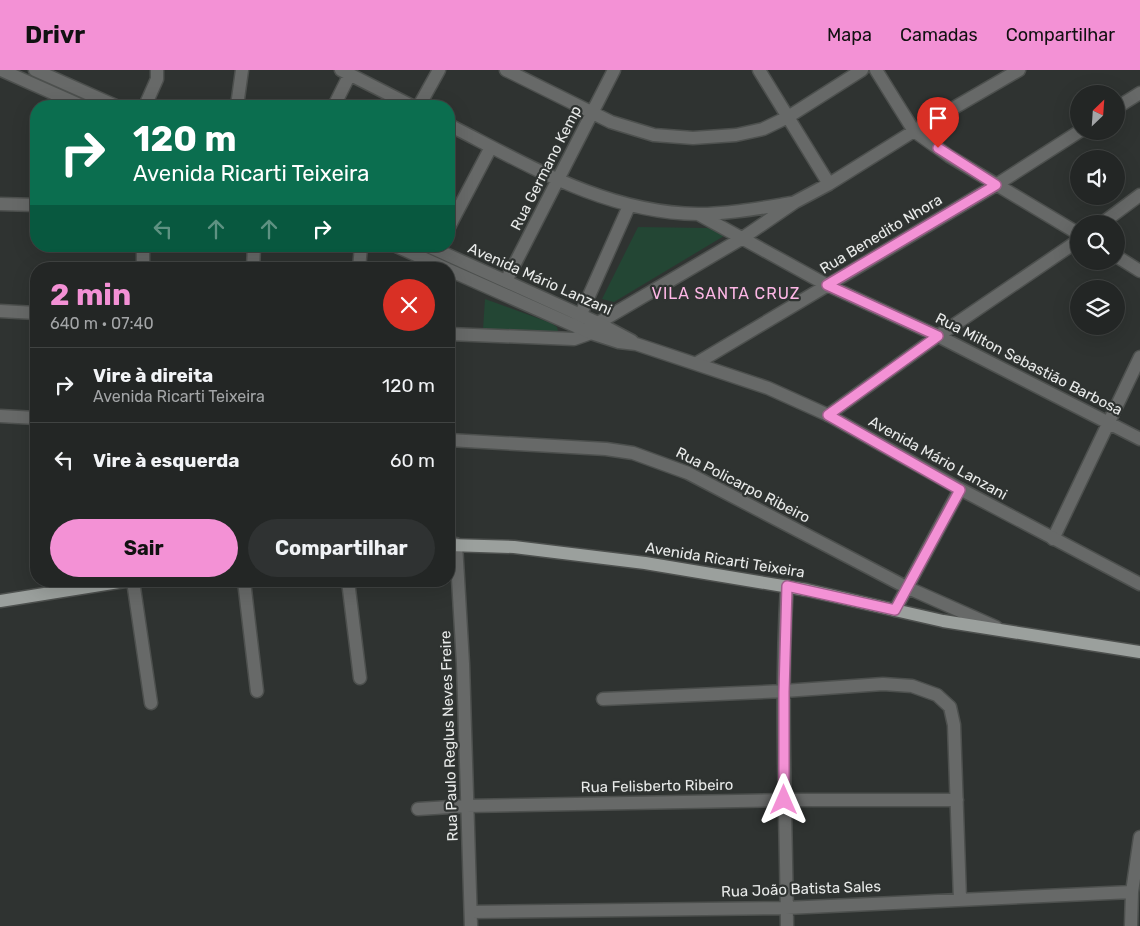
<!DOCTYPE html>
<html lang="pt">
<head>
<meta charset="utf-8">
<style>
  :root { --surface:#232625; --page:#2f3232; --text:#f1f3f6; --muted:#a3a5a7; --line:#404342; --accent:#f391d5 }
  body { margin:0; font-family:Rubik,sans-serif; background:var(--page); color:var(--text); height:100vh; display:flex; flex-direction:column; font-size:19px; white-space:nowrap }
  * { box-sizing:border-box; margin:0 }
  p { font-size:16px; color:var(--muted) }
  .icon { flex:none; width:28px; height:28px; fill:none; stroke:currentColor; stroke-width:2; stroke-linecap:round; stroke-linejoin:round }
  .map { position:relative; flex:1; overflow:hidden }
  .side { position:absolute; left:30px; top:192px; width:425px; height:325px; display:flex; flex-direction:column; background:var(--surface); border-radius:20px; box-shadow:0 5px 20px #0002,0 0 0 1px var(--line) }
  .side>* { flex:none }
  .banner { position:absolute; left:30px; top:30px; width:425px; height:152px; border-radius:20px; box-shadow:0 5px 20px #0002,0 0 0 1px var(--line); background:#0b6e4f; color:#fff; overflow:hidden }
  .needle { width:32px; rotate:25deg }
  .buttons { position:absolute; left:1070px; top:15px; display:grid; gap:10px }
  .buttons a { display:grid; place-items:center; width:55px; height:55px; border-radius:50%; background:var(--surface); box-shadow:0 5px 20px #0002,0 0 0 1px var(--line); font-size:25px }
  .pin { position:absolute; display:grid; place-items:center; width:42px; height:42px; color:#fff; margin:-51px -21px; border-radius:50% 50% 50% 0; rotate:-45deg; box-shadow:0 0 5px #0007 }
  .pin .icon { rotate:45deg }
  .me { position:absolute; width:55px; margin:-28px; rotate:0deg; stroke-linejoin:round; filter:drop-shadow(0 0 4px #0008) }
  .turn { display:flex; align-items:center; gap:18px; height:105px; padding:0 20px; font-size:22px }
  .turn .icon { width:65px; height:65px; stroke-width:2.5 }
  .turn b { display:block; font-size:35px; line-height:42px }
  .lanes { display:flex; align-items:center; height:48px; padding:0 20px; background:#0003; justify-content:center; gap:25px; direction:ltr }
  .lanes .off { opacity:.35 }
  .round { display:grid; place-items:center; flex:none; width:52px; height:52px; border-radius:26px; background:var(--page) }
  .overview { display:flex; align-items:center; justify-content:space-between; height:85px; padding:0 20px }
  h1 { font-size:30px; font-weight:700; line-height:38px; color:var(--accent) }
  .cta { display:flex; gap:10px; margin-top:auto; padding:10px 20px }
  .cta a { flex:1; height:58px; border-radius:30px; background:var(--accent); color:#111; font-size:20px; font-weight:700; line-height:58px; text-align:center }
  .cta a+a { background:var(--page); color:var(--text) }
  ul { padding:0; list-style:none }
  li { display:flex; align-items:center; gap:15px; height:75px; padding:0 20px; border-top:1px solid var(--line) }
  li div { flex:1 }
  li b { display:block; font-size:19px }
  li em { font-style:normal }
  header { display:flex; align-items:center; gap:30px; box-sizing:border-box; height:70px; padding:0 25px; background:var(--accent); color:#111 }
  header strong { font-size:24px }
  nav { display:flex; gap:28px; margin-inline-start:auto; font-size:18px }
  .map>svg:first-child { display:block }
</style>
</head>
<body>
<header>
<strong>Drivr</strong>
<nav><a>Mapa</a><a>Camadas</a><a>Compartilhar</a></nav>
</header>
<div class="map">
<svg width="1140" height="856" viewBox="0 0 1140 856">
  <rect width="100%" height="100%" fill="#2f3331"/>
  <!-- green -->
  <path fill="#234634" d="M638,157L707,158L729,163L614,232L602,229Z
    M485,229L551,253L557,257L558,261L555,264L483,259Z"/>
  <g fill="none" stroke-linecap="round" stroke-linejoin="round">
    <!-- minor casing -->
    <g stroke="#4d504e" stroke-width="15">
      <path id="minor" d="M341,0L412,36
        M506,0L611,52L654,65L693,68L736,65L763,59L788,47L862,0
        M759,0L829,114
        M876,0L914,61L949,86L1079,164
        M145,36L157,9V0
        M237,36L242,0
        M334,36L350,4
        M419,36L439,0
        M1116,38L1140,23
        M449,55C528,95 606,143 698,144C729,144 761,138 792,133
        M0,134L36,135
        M698,144L827,215L938,266L1140,369
        M1101,154L1140,125
        M449,157L491,77
        M1116,186L1140,201
        M143,199V176
        M253,199L254,176
        M359,199L361,176
        M506,211L614,0
        M0,241L36,243
        M576,255L629,136
        M449,264L574,269L591,263L598,253L741,169L795,132L829,114L914,61L1019,0
        M697,293L996,115L1080,61
        M828,345L938,266L1079,170
        M0,346L36,348
        M449,370L606,379L633,383L688,403L906,517L996,557
        M1053,469L1140,287
        M456,474L463,594L471,856
        M133,511L151,633
        M244,511L257,621
        M348,511L360,608
        M895,540L960,419
        M603,629L784,621L883,614L912,616L937,625L950,637L954,655L960,829
        M418,739L466,736L784,730H957
        M471,842L786,838L1132,822
        M787,856C786,743 780,629 787,516
        M1131,856L1132,822L1140,767"/>
    </g>
    <!-- tertiary casing -->
    <g stroke="#4d504e" stroke-width="15">
      <path id="tertiary" d="M1,0L82,36
        M35,0L116,36
        M396,176L447,199
        M428,176L598,253L632,271
        M449,200L591,263L619,272L636,274L768,318L828,345L960,419L1140,514"/>
    </g>
    <!-- primary casing -->
    <g stroke="#4d504e" stroke-width="15">
      <path id="primary" d="M449,475L514,477L645,493L807,520L943,551L1140,582
        M0,531L125,511"/>
    </g>
    <!-- minor -->
    <use href="#minor" stroke="#676968" stroke-width="12"/>
    <!-- tertiary -->
    <use href="#tertiary" stroke="#676968" stroke-width="12"/>
    <!-- primary -->
    <use href="#primary" stroke="#9ba09d" stroke-width="12"/>
  </g>
  <g fill="none" stroke-linecap="round" stroke-linejoin="round">
    <!-- route casing -->
    <g stroke="#9e5e8a" stroke-width="12">
      <path id="route" d="M784,730V622L787,516L895,540L960,420L828,345L938,266L827,215L996,115L938,78"/>
    </g>
    <!-- route -->
    <use href="#route" stroke="#f391d5" stroke-width="9"/>
  </g>
  <g text-anchor="middle" dominant-baseline="central" stroke-width="4.5" stroke-linejoin="round" paint-order="stroke">
    <!-- street labels -->
    <g font-size="15" fill="#e8eae9" stroke="#2f3331">
      <text transform="translate(546 98) rotate(-63)">Rua Germano Kemp</text>
      <text transform="translate(881 164) rotate(-31)">Rua Benedito Nhora</text>
      <text transform="translate(540 209) rotate(24)">Avenida Mário Lanzani</text>
      <text transform="translate(1029 294) rotate(27)">Rua Milton Sebastião Barbosa</text>
      <text transform="translate(938 388) rotate(29)">Avenida Mário Lanzani</text>
      <text transform="translate(743 415) rotate(27)">Rua Policarpo Ribeiro</text>
      <text transform="translate(725 490) rotate(9)">Avenida Ricarti Teixeira</text>
      <text transform="translate(449 666) rotate(-92)">Rua Paulo Reglus Neves Freire</text>
      <text transform="translate(657 716) rotate(-1)">Rua Felisberto Ribeiro</text>
      <text transform="translate(801 819) rotate(-2)">Rua João Batista Sales</text>
    </g>
    <!-- neighbourhood labels -->
    <g font-size="16" letter-spacing="1" fill="#fdb7e5" stroke="#2f3331">
      <text x="726" y="223">VILA SANTA CRUZ</text>
    </g>
  </g>
</svg>
<div class="buttons">
<a><svg class="needle" viewBox="-14 -14 28 28"><path d="M0-13l5 13h-10z" fill="#e53935"/><path d="M0 13l5-13h-10z" fill="#a3a5a7"/></svg></a>
<a><svg class="icon" aria-label="sound" viewBox="0 0 24 24"><path d="M4 9h4l5-4v14l-5-4H4zM17 9q2 3 0 6"/></svg></a>
<a><svg class="icon" aria-label="search" viewBox="0 0 24 24"><circle cx="10" cy="10" r="6"/><path d="M15 15l6 6"/></svg></a>
<a><svg class="icon" aria-label="layers" viewBox="0 0 24 24"><path d="M12 4l9 5-9 5-9-5zM3 14l9 5 9-5"/></svg></a>
</div>
<div class="pin" style="left:938px;top:78px;background:#d93025"><svg class="icon" aria-label="arrive" viewBox="0 0 24 24"><path d="M6 21V4h12l-3 4 3 4H6"/></svg></div>
<svg class="me" style="left:784px;top:730px" viewBox="-20 -20 40 40"><path d="M0-17L14 15 0 8-14 15z" fill="#f391d5" stroke="#fff" stroke-width="4"/></svg>
<div class="banner">
<div class="turn"><svg class="icon" aria-label="right" viewBox="0 0 24 24"><path d="M7 20v-9h11M14 6l5 5-5 5"/></svg><div><b>120 m</b>Avenida Ricarti Teixeira</div></div>
<div class="lanes"><svg class="icon off" aria-label="left" viewBox="0 0 24 24"><path d="M17 20v-9H6M10 6l-5 5 5 5"/></svg><svg class="icon off" aria-label="ahead" viewBox="0 0 24 24"><path d="M12 20V5M6 11l6-6 6 6"/></svg><svg class="icon off" aria-label="ahead" viewBox="0 0 24 24"><path d="M12 20V5M6 11l6-6 6 6"/></svg><svg class="icon" aria-label="right" viewBox="0 0 24 24"><path d="M7 20v-9h11M14 6l5 5-5 5"/></svg></div>
</div>
<section class="side">
<div class="overview"><div><h1>2 min</h1><p>640 m · 07:40</p></div><a class="round" style="background:#d93025;color:#fff"><svg class="icon" aria-label="close" viewBox="0 0 24 24"><path d="M6 6l12 12M18 6L6 18"/></svg></a></div>
<ul>
<li><svg class="icon" aria-label="right" viewBox="0 0 24 24"><path d="M7 20v-9h11M14 6l5 5-5 5"/></svg><div><b>Vire à direita</b><p>Avenida Ricarti Teixeira</p></div><em>120 m</em></li>
<li><svg class="icon" aria-label="left" viewBox="0 0 24 24"><path d="M17 20v-9H6M10 6l-5 5 5 5"/></svg><div><b>Vire à esquerda</b></div><em>60 m</em></li>
</ul>
<div class="cta"><a>Sair</a><a>Compartilhar</a></div>
</section>
</div>
</body>
</html>
